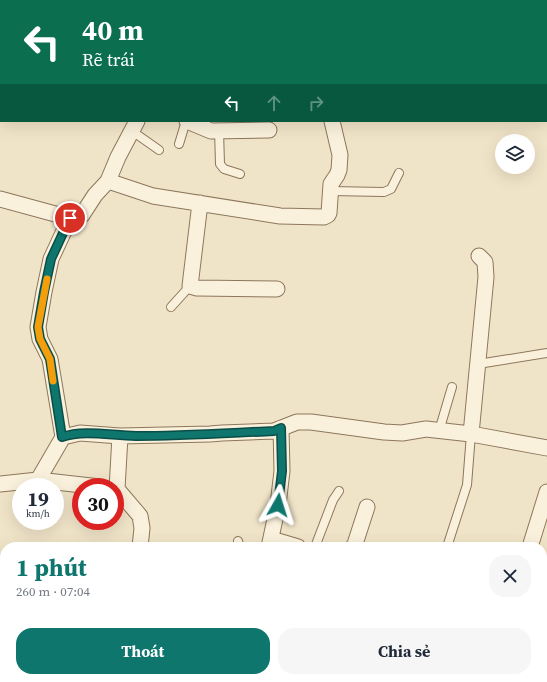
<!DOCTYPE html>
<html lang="vi">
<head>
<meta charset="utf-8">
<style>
  :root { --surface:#fff; --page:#f6f6f7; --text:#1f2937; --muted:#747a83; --accent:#0f766e }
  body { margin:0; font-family:"Source Serif 4",serif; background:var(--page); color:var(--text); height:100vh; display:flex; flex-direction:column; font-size:15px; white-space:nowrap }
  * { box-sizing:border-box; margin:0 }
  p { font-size:13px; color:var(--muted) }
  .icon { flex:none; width:22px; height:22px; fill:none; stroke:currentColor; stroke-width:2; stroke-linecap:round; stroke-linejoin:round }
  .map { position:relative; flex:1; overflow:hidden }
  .panel { position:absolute; left:0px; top:542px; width:547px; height:140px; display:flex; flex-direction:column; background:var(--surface); border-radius:16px 16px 0 0; box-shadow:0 4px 16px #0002 }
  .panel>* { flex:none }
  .guide { position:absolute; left:0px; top:0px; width:547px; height:122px; box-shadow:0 4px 16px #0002; background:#0b6e4f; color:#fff; overflow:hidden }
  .fabs { position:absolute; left:495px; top:134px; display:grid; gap:8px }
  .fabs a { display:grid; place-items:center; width:40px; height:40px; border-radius:50%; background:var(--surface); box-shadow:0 4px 16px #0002; font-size:20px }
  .speed { position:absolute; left:12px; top:478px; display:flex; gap:8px; font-size:20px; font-weight:700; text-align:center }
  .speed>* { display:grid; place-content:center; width:52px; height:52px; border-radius:50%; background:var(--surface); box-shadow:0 4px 16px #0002; line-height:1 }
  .speed small { font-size:10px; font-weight:400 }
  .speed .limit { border:6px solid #d22; background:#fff; color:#111 }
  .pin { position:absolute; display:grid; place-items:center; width:34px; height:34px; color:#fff; margin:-17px; border:2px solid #fff; border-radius:50%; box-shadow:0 1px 4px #0007 }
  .me { position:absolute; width:44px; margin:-22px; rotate:6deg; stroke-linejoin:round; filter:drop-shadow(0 0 3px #0008) }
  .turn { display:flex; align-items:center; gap:14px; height:84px; padding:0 16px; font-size:18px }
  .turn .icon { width:52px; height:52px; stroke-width:2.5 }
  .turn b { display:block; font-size:28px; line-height:34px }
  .lanes { display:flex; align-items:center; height:38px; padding:0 16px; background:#0003; justify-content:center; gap:20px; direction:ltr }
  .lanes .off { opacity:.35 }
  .round { display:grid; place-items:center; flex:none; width:42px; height:42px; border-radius:16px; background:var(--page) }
  .head { display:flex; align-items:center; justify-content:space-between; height:68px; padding:0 16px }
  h1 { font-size:24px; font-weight:700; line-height:30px; color:var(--accent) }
  .cta { display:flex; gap:8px; margin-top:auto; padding:8px 16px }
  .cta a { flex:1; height:46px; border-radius:16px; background:var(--accent); color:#fff; font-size:16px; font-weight:700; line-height:46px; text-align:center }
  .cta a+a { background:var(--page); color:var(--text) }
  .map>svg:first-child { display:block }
</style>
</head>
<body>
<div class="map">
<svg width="547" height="682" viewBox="0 0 547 682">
  <rect width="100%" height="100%" fill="#f0e4c8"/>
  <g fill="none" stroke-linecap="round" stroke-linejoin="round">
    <!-- service casing -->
    <g stroke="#8d765c" stroke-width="10">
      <path id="service" d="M96,1V0
        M219,130L220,164L224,169L240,174
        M132,131L159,150
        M179,144L186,121
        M330,191L384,192L391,189L399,173
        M171,307L190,286
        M478,364L547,353
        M439,431L452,387
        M238,541L240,547
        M315,547L333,500L339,491
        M447,547L467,485L471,434
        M542,568L547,569
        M314,677L329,680L340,677"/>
    </g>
    <!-- minor casing -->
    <g stroke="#8d765c" stroke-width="17">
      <path id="minor" d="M48,1L50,0
        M209,1L210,0
        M372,1V0
        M187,121L211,131L269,130
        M108,181L153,196L280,216L324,217L328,215L329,213L331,184L337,175L339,170L340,155L332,121
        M0,199L70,218
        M200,203L190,286L197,288L277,289
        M471,434L486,277L485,262L479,256
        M120,436L117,489L140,516L142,528L140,547
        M63,437L50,359L40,339L38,327L44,292L51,259L70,218H78L82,215L95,195L108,181L118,157L137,121
        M38,480L100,487
        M0,484L38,480L63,437L80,433L120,436L210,434L222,433L274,431L297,422H311L384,432L402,433L426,429L471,434L547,448
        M271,539L298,547
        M269,547L278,505L282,471L281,428
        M353,547L355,544L367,507
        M530,547L547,492
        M123,677L135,682
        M240,682L242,677"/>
    </g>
    <!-- service -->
    <use href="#service" stroke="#faf1dc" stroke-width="8"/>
    <!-- minor -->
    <use href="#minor" stroke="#faf1dc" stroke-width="15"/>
  </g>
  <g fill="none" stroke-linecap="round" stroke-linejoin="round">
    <!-- route casing -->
    <g stroke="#0a4d48" stroke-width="10">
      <path id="route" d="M70,218L51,259L44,292L38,327L40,339L50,359L62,437C85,429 112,436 136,436C182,436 228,433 274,431L281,428L282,471L278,505"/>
    </g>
    <!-- route -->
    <use href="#route" stroke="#0f766e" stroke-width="7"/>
    <!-- slow -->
    <path stroke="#f59e0b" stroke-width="7" d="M47,279L38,327L40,339L50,359L53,381"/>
  </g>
</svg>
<div class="fabs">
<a><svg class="icon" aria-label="layers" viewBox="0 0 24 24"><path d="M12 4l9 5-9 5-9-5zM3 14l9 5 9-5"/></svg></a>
</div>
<div class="speed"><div>19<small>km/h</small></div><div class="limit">30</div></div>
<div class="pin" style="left:70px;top:218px;background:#d93025"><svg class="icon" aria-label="arrive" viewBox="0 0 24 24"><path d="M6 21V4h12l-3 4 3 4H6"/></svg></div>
<svg class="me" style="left:278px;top:505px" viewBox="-20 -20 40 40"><path d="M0-17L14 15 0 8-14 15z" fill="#0f766e" stroke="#fff" stroke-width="4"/></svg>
<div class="guide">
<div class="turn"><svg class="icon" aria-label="left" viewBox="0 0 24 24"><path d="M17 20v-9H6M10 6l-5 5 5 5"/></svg><div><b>40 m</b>Rẽ trái</div></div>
<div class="lanes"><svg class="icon" aria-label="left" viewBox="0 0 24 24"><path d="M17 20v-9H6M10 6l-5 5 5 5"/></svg><svg class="icon off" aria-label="ahead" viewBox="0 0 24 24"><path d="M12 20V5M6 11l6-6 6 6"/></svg><svg class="icon off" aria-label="right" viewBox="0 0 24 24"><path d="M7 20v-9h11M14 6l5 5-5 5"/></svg></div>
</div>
<section class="panel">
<div class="head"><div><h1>1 phút</h1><p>260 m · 07:04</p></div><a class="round"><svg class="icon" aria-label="close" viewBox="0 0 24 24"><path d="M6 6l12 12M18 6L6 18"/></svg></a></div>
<div class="cta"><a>Thoát</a><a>Chia sẻ</a></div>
</section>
</div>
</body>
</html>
